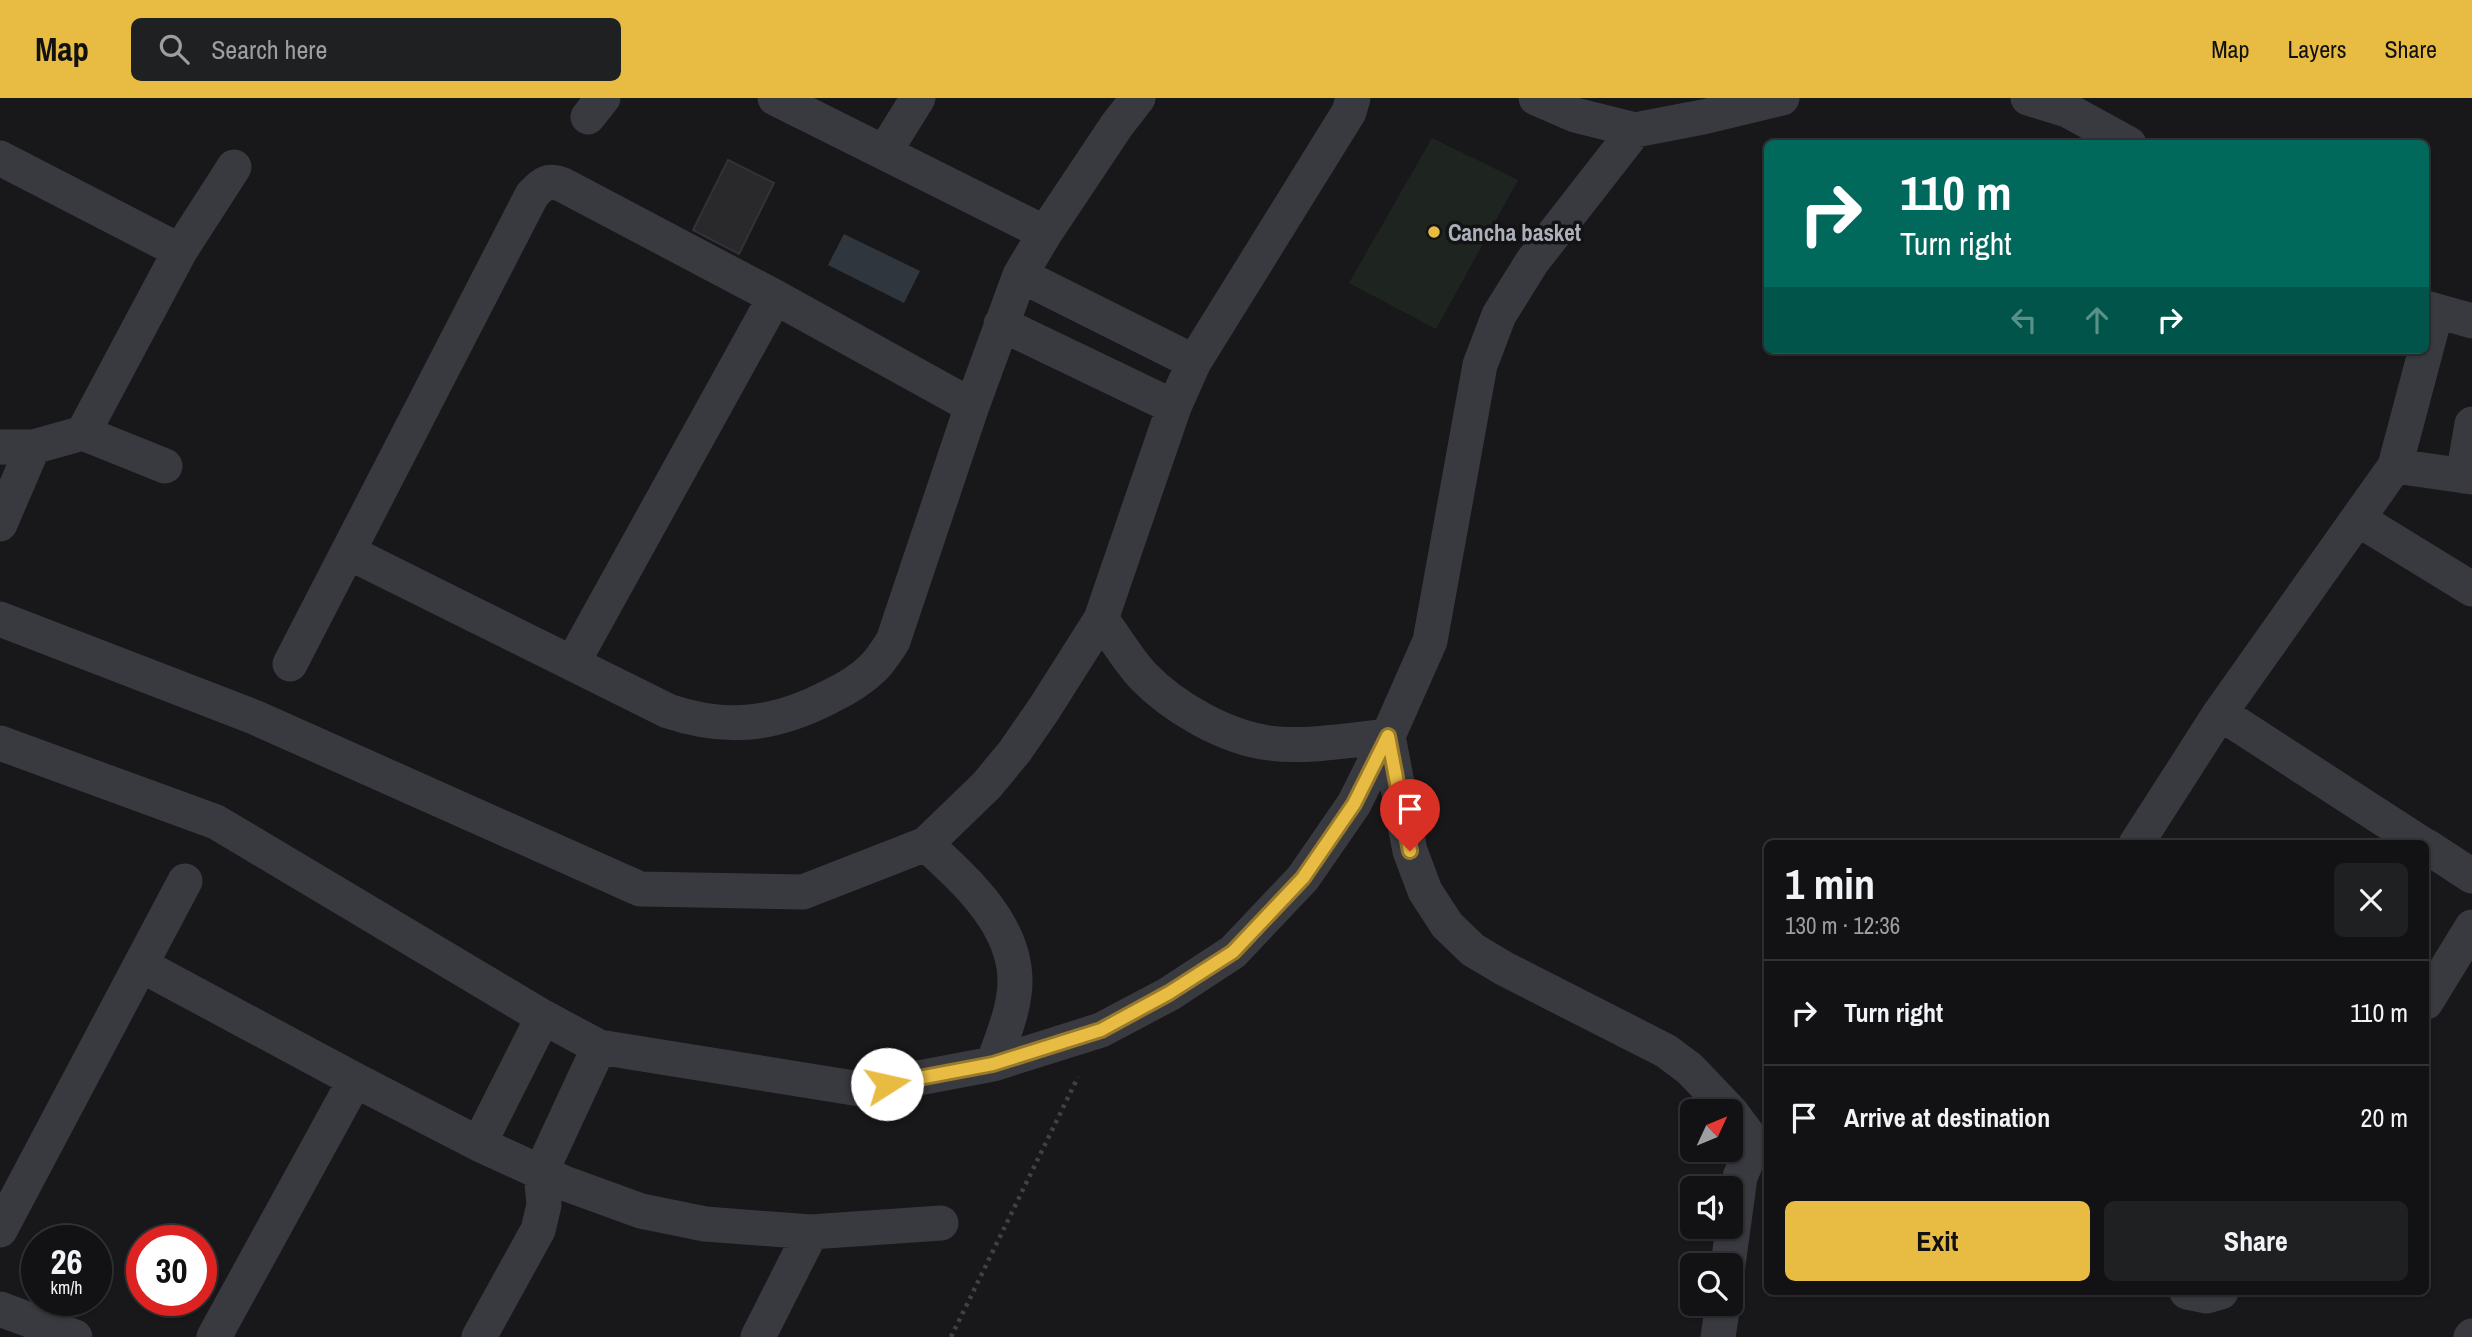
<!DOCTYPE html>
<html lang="en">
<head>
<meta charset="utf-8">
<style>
  :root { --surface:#121214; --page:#1f2022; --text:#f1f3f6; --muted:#9c9ea0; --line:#313234; --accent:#e8bc43 }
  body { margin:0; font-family:"Archivo Narrow",sans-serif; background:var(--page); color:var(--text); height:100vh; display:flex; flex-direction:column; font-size:26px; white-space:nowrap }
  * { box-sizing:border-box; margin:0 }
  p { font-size:23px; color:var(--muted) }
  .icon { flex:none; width:38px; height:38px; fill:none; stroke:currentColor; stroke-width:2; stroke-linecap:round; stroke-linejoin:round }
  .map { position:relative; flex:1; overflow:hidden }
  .drawer { position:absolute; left:1764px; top:742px; width:665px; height:455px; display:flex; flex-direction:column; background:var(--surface); border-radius:10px; box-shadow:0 2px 5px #0004,0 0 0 2px var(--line) }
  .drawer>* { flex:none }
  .hud { position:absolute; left:1764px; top:42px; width:665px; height:214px; border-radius:10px; box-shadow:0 2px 5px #0004,0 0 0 2px var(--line); background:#00695c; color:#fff; overflow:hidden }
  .needle { width:46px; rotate:46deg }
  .controls { position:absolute; left:1680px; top:1001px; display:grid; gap:14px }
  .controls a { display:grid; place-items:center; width:63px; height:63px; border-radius:10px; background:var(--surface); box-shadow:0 2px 5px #0004,0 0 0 2px var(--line); font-size:35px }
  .speed { position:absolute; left:21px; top:1127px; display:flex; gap:14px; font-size:35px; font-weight:700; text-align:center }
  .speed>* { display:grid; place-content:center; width:91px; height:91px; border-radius:50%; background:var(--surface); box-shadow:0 2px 5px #0004,0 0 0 2px var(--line); line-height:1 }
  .speed small { font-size:18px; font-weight:400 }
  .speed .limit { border:10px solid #d22; background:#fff; color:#111 }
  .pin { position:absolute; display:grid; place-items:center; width:60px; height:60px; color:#fff; margin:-72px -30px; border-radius:50% 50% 50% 0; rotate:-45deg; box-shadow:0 0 7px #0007 }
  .pin .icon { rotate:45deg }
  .me { position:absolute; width:77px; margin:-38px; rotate:80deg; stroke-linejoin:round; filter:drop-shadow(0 0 5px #0008) }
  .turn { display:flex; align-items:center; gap:24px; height:147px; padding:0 21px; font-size:32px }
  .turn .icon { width:91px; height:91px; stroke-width:2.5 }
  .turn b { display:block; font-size:49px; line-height:60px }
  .lanes { display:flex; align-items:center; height:66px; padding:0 21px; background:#0003; justify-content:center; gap:35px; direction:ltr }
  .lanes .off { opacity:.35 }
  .round { display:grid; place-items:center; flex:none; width:74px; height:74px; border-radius:10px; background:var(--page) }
  .headline { display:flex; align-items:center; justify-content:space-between; height:119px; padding:0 21px }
  h1 { font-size:42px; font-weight:700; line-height:52px }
  .button { display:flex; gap:14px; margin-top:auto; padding:14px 21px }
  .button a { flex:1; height:80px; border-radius:10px; background:var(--accent); color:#111; font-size:28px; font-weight:700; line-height:80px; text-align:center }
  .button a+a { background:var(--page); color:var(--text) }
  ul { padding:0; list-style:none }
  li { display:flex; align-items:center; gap:21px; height:105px; padding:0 21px; border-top:2px solid var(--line) }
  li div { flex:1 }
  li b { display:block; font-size:26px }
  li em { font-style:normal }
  header { display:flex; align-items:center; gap:42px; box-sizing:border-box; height:98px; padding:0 35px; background:var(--accent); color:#111 }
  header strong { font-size:33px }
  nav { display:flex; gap:38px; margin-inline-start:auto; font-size:24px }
  .search { width:490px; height:63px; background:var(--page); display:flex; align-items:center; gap:18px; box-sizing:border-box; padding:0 24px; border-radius:10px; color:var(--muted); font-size:26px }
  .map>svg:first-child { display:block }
</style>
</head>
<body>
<header>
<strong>Map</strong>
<div class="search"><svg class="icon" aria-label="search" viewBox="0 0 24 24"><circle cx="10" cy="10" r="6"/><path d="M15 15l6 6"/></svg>Search here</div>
<nav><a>Map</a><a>Layers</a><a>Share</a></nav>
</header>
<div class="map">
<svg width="2472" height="1239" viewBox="0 0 2472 1239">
  <rect width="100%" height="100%" fill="#18181a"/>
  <!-- green -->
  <path fill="#1e2520" d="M1432,40L1518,82L1436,231L1349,185Z"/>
  <!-- water -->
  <path fill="#2f363e" d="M844,136L920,173L904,205L828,167Z"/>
  <!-- building -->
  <path fill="#29282b" stroke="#333236" stroke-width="2" d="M728,62L774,85L739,156L693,132Z"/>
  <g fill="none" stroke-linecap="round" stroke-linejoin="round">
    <!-- path -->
    <path stroke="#3f4146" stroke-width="4.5" stroke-dasharray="3.5 5" stroke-linecap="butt" d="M951,1239L1078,979"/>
    <!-- street -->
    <path stroke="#393a3f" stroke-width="35" d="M775,0L1045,135
      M1536,0L1575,17L1635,32L1703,19L1782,0
      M2028,0L2067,12L2129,46
      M588,19L603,0
      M885,53L918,0
      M0,60L180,153
      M1020,177L1194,264
      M2426,210L2472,223
      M1001,226L1174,309
      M83,335L165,368
      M0,349H33L83,335L180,153L234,69
      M2395,368L2472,379
      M2463,378L2472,326
      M2358,421L2472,491
      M0,426L33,349
      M348,454L668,613C727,633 775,627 829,599C846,591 861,582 874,569C881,562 887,552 893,543L972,308L1020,177L1045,135L1117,27L1138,0
      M0,521L254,619L640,791L803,794L926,746L987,687L1015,653L1044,611L1101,521L1174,309L1194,264L1349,14L1353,0
      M1101,521C1115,539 1127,561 1143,578C1174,610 1225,639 1269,645C1303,650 1353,642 1388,638L1410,753L1425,793L1447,827L1473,852L1505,871L1666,953L1690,971L1730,1013
      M573,564L775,199
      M290,566L532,97C543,85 548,81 563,87L775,199L972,308
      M2220,615L2422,746
      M0,645L216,724L543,919L599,949L860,991L993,966L1101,932L1169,896L1233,854L1303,780L1354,706L1388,638L1430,543L1480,267L1499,217L1532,164L1635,32
      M926,746C965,782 1015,826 1015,883C1015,911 1002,940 993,966
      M2136,746L2220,615L2395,368L2436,214
      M2426,748L2472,778
      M141,867L355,982L479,1046L564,1085L641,1113L705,1126L811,1134L941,1125
      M2426,904L2472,829
      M479,1046L543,919
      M0,1132L185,783
      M1728,1167L1740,1079L1754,1045L1731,1014
      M2187,1194L2207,1198L2221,1194
      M0,1211L75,1239
      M214,1239L355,982
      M479,1239L538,1132L544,1107L541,1074L599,949
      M758,1239L811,1134
      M1718,1239L1723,1206
      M2471,1239L2472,1238"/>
  </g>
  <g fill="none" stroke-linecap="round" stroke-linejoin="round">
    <!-- route casing -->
    <g stroke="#977a2c" stroke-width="18">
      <path id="route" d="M887,986L993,966L1101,932L1169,895L1233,854L1303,780L1354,706L1388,638L1410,753"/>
    </g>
    <!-- route -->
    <use href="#route" stroke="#e8bc43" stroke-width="12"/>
  </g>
  <!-- markers -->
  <circle fill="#e8bc43" stroke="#131315" stroke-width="2.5" cx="1434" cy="134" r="7"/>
  <g text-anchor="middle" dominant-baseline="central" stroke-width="7" stroke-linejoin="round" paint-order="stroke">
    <!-- poi labels -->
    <g font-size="23" font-weight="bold" fill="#abafb9" stroke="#131315" text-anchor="start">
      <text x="1448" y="134">Cancha basket</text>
    </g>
  </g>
</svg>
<div class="controls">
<a><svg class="needle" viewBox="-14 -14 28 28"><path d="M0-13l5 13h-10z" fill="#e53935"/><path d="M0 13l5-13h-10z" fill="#9c9ea0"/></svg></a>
<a><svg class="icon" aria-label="sound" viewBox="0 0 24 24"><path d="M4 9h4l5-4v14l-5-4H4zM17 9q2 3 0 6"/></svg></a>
<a><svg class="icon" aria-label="search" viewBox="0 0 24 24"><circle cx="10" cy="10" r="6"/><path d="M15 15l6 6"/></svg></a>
</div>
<div class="speed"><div>26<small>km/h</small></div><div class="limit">30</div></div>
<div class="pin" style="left:1410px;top:753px;background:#d93025"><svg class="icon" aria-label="arrive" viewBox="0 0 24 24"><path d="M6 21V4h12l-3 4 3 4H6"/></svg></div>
<svg class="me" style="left:887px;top:986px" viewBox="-20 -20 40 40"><circle r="19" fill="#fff"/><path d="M0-13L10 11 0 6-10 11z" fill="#e8bc43"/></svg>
<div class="hud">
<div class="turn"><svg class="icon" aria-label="right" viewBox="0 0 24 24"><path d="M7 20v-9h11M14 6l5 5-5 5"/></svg><div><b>110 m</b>Turn right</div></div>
<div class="lanes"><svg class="icon off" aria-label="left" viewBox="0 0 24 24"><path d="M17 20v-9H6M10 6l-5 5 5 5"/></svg><svg class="icon off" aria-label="ahead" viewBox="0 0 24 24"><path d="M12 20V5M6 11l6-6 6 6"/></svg><svg class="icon" aria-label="right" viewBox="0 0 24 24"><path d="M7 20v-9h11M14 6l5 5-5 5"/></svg></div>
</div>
<section class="drawer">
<div class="headline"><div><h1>1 min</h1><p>130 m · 12:36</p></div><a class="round"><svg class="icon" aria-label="close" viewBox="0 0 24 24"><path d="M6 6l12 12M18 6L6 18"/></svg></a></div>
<ul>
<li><svg class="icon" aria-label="right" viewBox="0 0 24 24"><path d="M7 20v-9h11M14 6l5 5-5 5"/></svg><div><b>Turn right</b></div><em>110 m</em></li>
<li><svg class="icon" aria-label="arrive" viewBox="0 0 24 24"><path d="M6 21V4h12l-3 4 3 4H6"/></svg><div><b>Arrive at destination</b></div><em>20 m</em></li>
</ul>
<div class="button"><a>Exit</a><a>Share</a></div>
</section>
</div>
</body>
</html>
